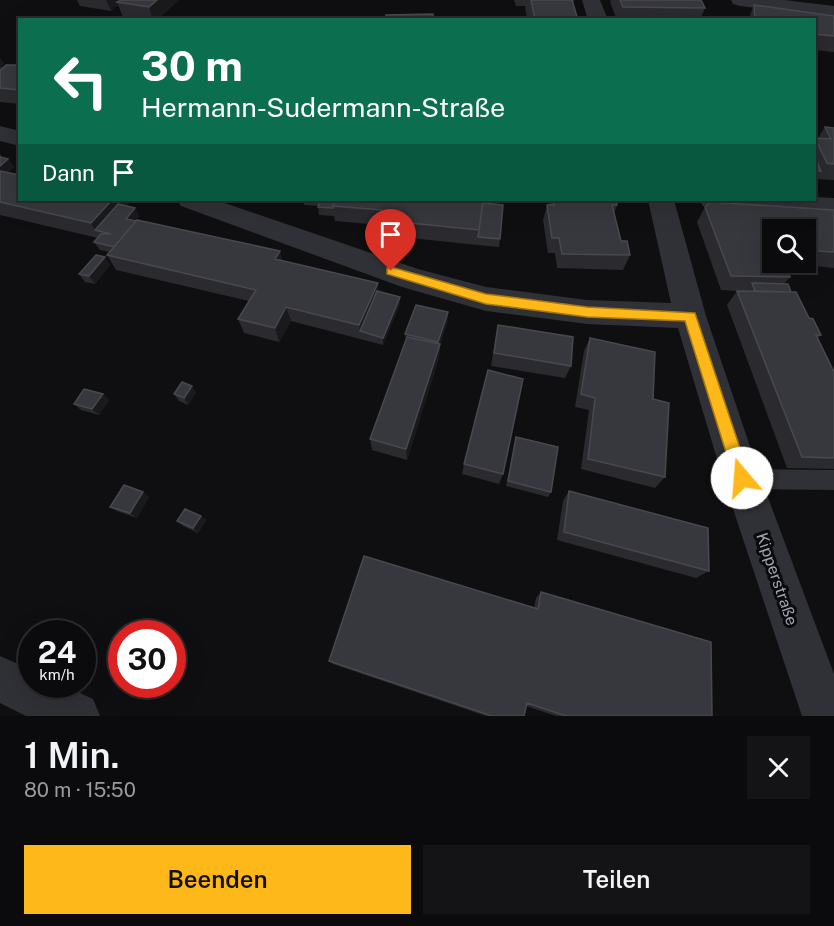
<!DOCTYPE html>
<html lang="de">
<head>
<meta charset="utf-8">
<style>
  :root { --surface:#0b0b0d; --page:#141416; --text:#f1f3f6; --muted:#9a9b9d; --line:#2b2b2e; --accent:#feb81a }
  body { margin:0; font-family:"Public Sans",sans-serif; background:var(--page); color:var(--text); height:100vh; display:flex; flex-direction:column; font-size:22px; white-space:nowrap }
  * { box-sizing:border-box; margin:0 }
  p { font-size:20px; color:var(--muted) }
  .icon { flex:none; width:33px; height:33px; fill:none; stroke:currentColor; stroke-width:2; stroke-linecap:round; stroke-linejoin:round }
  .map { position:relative; height:716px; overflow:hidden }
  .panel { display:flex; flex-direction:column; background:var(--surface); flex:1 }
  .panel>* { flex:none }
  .guide { position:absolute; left:18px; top:18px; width:798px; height:183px; border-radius:0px; box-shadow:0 6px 24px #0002,0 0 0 2px var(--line); background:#0b6e4f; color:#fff; overflow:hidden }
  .buttons { position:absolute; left:762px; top:219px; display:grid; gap:12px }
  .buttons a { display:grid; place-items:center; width:54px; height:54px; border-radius:0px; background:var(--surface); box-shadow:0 6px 24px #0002,0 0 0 2px var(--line); font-size:30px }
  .speed { position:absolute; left:18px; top:620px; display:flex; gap:12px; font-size:30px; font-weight:700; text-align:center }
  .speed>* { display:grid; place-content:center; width:78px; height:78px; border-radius:50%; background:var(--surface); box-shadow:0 6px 24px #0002,0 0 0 2px var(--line); line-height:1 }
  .speed small { font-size:15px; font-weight:400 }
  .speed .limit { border:9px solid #d22; background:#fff; color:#111 }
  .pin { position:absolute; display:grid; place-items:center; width:51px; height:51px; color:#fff; margin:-62px -26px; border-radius:50% 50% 50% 0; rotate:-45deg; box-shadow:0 0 6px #0007 }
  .pin .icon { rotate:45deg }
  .me { position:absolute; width:66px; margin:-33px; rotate:342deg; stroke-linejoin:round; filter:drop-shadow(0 0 4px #0008) }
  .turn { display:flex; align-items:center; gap:21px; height:126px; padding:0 24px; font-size:27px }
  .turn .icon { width:78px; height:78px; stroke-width:2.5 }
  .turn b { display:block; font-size:42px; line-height:51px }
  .then { display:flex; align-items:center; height:57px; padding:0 24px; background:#0003; gap:12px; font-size:22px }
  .round { display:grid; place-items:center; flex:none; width:63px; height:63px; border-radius:0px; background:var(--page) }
  .head { display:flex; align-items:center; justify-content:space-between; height:102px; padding:0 24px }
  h1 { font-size:36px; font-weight:600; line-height:45px }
  .button { display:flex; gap:12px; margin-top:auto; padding:12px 24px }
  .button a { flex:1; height:69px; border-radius:0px; background:var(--accent); color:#111; font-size:24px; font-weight:600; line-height:69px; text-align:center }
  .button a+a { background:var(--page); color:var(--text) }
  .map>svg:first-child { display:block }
</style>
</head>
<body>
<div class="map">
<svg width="834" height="716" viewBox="0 0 834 716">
  <rect width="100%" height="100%" fill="#0f0f11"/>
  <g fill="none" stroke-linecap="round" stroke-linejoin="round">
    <!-- service -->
    <path fill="#303136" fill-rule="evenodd" d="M742,469L834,470V490L742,489L735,486L732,479L735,472Z"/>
    <!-- minor -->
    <path fill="#303136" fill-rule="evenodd" d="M582,0H600L608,20H588Z
      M731,0H784L834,6V18L740,6L733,4Z
      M0,126L20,131V146L0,141Z
      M814,197L834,198V216L712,209L703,206L699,200H814Z
      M177,200H216L418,269L486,287L587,300L671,303L648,200H674L706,316L761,479L834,674V716H802L723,479L678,328L587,324L486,311L402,287L181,206Z
      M0,656L32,670V684H61L93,699L100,716H26L0,703Z"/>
  </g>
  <!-- wall -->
  <path fill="#2b2b2f" d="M77,0H179L157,20H138L123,17L118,5L111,11L80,6Z
    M514,0H574L573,4L578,20H527L525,6H516Z
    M611,0H701L705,8L700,20H617L610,2Z
    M754,5L834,16V52L814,50V20H748Z
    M0,58L4,64L1,66L3,68L20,65V104L0,102Z
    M825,127L834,128V180L814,179V140L815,138H818Z
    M0,154L3,158L8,159L14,167L8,172L129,205L128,206L135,208L139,216L135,221L282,261L378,283V292L400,297V304L383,345L291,321L279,342L244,333L238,319L249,301L116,270L107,255L109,252L100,250L94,242L98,238L0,215Z
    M303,200H483L478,236L500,239L499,247L477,245L478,241L477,245L381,235L380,225L335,221L334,216L319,215L318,206L304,205Z
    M550,200H616L617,205L614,214L621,241L630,255L623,270L557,268L555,253H548L543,220L547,205H548Z
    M705,207L834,210V268L806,265L805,262H806V230H772V262L790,277L784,284L791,292L821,335L818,338L834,372V469L787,468L727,305L737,291L721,290L697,222Z
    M110,265L95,284L85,282L79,274Z
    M448,320L440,344L439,358L407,460L372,450L370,439L406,341L405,334Z
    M498,325L571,366L565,378L491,366Z
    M590,338L665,477L655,488L581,469L589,410L575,407L584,351Z
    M196,392L188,405L179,401L174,394Z
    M103,394L109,400L99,415L81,410L74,404Z
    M516,437L551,492L548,497L506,486Z
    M464,464L503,474L499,484L462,474Z
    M569,491L709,571L696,578L557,540L563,501Z
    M143,492L149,497L137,518L117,511L110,507Z
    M201,516L206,520L198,533L183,526L177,521Z
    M541,592L712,716H556L526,706L524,716H486L333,664L329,661L534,608L536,598Z"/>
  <!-- shaded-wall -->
  <path fill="#1a1a1d" d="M106,0H124L117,2L118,5L111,11Z
    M157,0H179L157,20H153L149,7Z
    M0,58L4,64L0,68Z
    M8,159L14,167L2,178L0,176V166Z
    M112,200H126L129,205L105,232L95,230L91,223Z
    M135,208L139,216L130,227L126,219Z
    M280,251L284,266L275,259Z
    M105,257L110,265L95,284L89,276Z
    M378,283L379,297L360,331L359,325Z
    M400,297V304L383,345V338Z
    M286,307L291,321L279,342L275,328Z
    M448,312V320L438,349V342Z
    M440,344L439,358L407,460L406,449Z
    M192,386L196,392L188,405L184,398Z
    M103,394L109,400L99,415L92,409Z
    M143,492L149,497L137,518L130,513Z
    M201,516L206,520L198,533L193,528Z"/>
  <!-- building -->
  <path fill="#37383d" stroke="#484950" stroke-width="1.5" d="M121,0H157L149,7L117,2Z
    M531,0H572L578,20H535Z
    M620,0H701L705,8L623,7Z
    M754,5L834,16V36L814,34V20H755Z
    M433,14V20H386V15Z
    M6,65H20V90L0,88V71Z
    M825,127L834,128V164L827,163L815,138L831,139Z
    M814,155L821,171L814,170Z
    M0,157L8,159L0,166Z
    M0,171L20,175V200H112L91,223L0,202Z
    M320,200H335L333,206V208L318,207Z
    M335,200H483L479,230L380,220L382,210L333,206Z
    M553,200H616L617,205H612L621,241H627L630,255L562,254L559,238H552L547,205H554Z
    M711,202L834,210V252L818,251L816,247L806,246V230H772V262H784L790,277L731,276L705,207Z
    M483,203L503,205L500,239L478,237Z
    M118,204L135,208L126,219L136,221L114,247L94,242L101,234H111L95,230Z
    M137,220L280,251L275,259L378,283L359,325L286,307L275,328L238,319L256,290L107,255Z
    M96,255L105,257L89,276L79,274Z
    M752,283L788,284L791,292L755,291Z
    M377,291L400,297L383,338L360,331Z
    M737,291L796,292L809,318L813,319L821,335H816L834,372V458L802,457Z
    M416,305L448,312L438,342L405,334Z
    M498,325L573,337L571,366L494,353Z
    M407,337L440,344L406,449L370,439Z
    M590,338L655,352L653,399L669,403L665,477L588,459L595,398L581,394Z
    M488,370L523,379L503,474L464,464Z
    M182,382L192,386L184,398L174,394Z
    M84,389L103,394L92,409L74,404Z
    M516,437L558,447L551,492L508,481Z
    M124,485L143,492L130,513L110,507Z
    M569,491L708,528L709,571L564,532Z
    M185,509L201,516L193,528L177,521Z
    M364,556L538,609L541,592L711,642L712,716H566L527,703L524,716H492L329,661Z"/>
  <!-- route -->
  <path fill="#feb81a" stroke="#a57811" stroke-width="1.5" d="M391,267L486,294L587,307L695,313L750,478L747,484L742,486L736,484L734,478L685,321L587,317L486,304L387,274V268Z"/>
  <g text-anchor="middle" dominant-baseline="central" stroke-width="6" stroke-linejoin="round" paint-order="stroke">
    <!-- street labels -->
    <g font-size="16" fill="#9fa5b3" stroke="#0a0a0c">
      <text transform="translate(777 579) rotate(71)">Kipperstraße</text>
    </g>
  </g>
</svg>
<div class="buttons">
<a><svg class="icon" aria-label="search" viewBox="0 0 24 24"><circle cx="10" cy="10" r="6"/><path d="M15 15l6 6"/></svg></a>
</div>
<div class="speed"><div>24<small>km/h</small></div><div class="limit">30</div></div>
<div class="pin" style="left:391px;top:271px;background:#d93025"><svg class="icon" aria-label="arrive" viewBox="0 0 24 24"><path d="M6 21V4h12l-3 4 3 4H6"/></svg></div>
<svg class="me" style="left:742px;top:478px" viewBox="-20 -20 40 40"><circle r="19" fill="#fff"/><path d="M0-13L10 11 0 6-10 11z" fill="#feb81a"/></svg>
<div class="guide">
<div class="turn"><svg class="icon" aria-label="left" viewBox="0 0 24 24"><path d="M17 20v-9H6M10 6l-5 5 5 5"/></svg><div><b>30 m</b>Hermann-Sudermann-Straße</div></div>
<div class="then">Dann<svg class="icon" aria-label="arrive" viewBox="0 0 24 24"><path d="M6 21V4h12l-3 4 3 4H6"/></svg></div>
</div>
</div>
<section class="panel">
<div class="head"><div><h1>1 Min.</h1><p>80 m · 15:50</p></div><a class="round"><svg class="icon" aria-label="close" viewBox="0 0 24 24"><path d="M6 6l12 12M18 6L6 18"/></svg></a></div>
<div class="button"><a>Beenden</a><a>Teilen</a></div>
</section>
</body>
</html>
